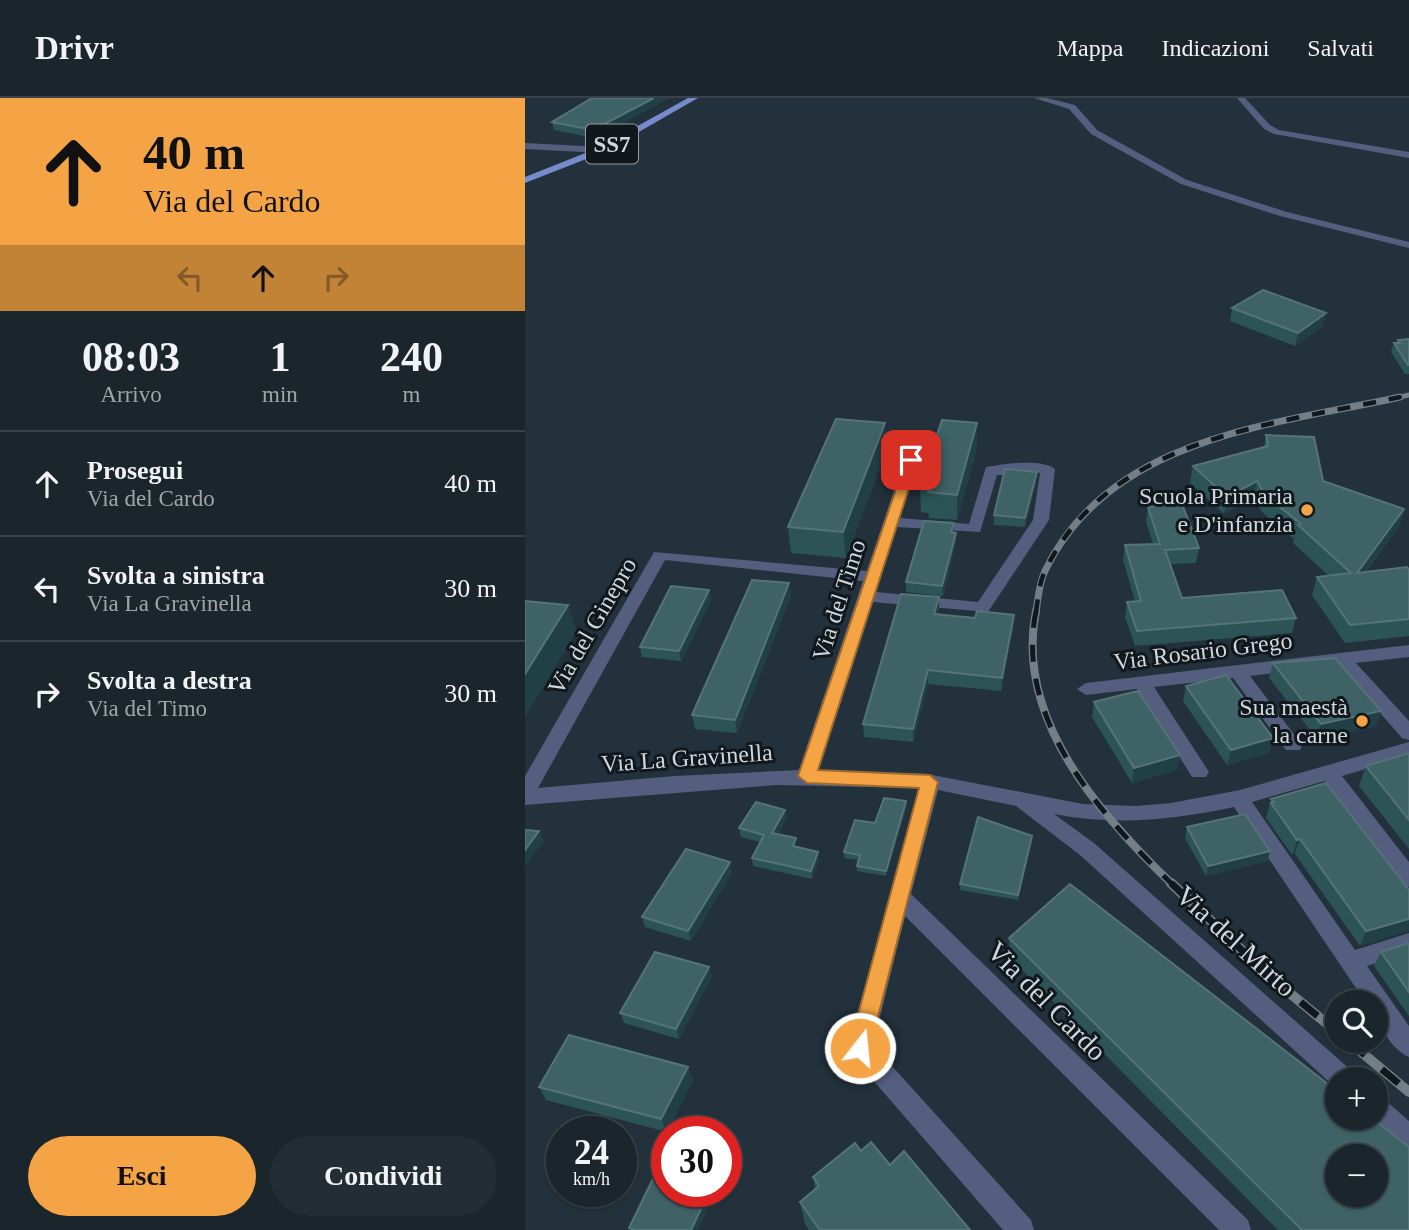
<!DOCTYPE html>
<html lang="it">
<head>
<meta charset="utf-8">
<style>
  :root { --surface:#1a252c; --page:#232d34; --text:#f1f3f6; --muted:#9fa5a9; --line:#384248; --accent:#f4a444 }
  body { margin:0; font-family:Georgia,serif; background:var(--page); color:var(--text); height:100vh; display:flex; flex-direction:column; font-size:26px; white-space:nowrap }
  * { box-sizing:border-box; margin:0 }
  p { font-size:23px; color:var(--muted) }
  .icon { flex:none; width:38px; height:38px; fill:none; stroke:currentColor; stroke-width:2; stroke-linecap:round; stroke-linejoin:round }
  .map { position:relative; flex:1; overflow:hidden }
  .details { display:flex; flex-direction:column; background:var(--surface); width:525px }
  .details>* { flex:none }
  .banner { background:#f4a444; color:#111; overflow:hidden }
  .tools { position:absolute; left:800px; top:892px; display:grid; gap:14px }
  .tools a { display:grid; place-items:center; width:63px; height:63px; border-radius:50%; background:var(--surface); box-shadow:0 2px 5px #0004,0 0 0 2px var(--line); font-size:35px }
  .speed { position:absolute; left:21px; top:1018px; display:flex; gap:14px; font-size:35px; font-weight:700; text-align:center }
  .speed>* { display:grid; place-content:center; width:91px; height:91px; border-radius:50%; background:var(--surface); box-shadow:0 2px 5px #0004,0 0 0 2px var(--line); line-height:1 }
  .speed small { font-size:18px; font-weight:400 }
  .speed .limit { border:10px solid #d22; background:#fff; color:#111 }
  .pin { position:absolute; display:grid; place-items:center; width:60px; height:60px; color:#fff; margin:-30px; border-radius:14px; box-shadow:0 4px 10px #0006 }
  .me { position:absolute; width:77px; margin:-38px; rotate:16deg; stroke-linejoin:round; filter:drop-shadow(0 0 5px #0008) }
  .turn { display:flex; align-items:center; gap:24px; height:147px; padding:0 28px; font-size:32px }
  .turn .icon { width:91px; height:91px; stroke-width:2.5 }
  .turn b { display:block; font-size:49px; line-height:60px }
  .lanes { display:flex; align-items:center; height:66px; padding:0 28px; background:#0003; justify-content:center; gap:35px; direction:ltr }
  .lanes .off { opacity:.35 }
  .eta { display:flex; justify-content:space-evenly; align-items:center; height:119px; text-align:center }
  .eta b { font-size:42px; font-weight:700; line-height:49px }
  .primary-button { display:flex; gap:14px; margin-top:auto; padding:14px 28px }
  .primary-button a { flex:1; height:80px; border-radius:42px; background:var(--accent); color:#111; font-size:28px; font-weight:700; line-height:80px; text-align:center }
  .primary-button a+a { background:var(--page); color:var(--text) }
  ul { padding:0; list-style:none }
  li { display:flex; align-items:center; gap:21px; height:105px; padding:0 28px; border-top:2px solid var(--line) }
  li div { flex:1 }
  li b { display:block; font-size:26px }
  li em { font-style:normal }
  header { display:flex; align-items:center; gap:42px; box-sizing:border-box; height:98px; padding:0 35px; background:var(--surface); border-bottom:2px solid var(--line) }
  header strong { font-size:33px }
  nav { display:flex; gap:38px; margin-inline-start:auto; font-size:24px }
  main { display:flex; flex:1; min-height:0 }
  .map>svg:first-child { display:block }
</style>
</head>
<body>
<header>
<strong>Drivr</strong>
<nav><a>Mappa</a><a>Indicazioni</a><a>Salvati</a></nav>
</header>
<main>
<section class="details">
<div class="banner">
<div class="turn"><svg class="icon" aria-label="ahead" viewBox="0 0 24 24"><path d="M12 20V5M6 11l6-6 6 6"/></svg><div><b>40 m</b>Via del Cardo</div></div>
<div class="lanes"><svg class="icon off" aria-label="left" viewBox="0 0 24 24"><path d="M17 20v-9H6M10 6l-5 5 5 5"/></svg><svg class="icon" aria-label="ahead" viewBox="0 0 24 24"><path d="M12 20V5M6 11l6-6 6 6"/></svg><svg class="icon off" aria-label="right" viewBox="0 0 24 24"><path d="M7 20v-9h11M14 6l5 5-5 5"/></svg></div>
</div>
<div class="eta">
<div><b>08:03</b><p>Arrivo</p></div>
<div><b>1</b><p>min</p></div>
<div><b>240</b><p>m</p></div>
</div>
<ul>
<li><svg class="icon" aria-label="ahead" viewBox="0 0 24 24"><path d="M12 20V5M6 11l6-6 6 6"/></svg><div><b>Prosegui</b><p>Via del Cardo</p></div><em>40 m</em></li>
<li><svg class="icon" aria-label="left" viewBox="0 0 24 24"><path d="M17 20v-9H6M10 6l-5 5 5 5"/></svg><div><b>Svolta a sinistra</b><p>Via La Gravinella</p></div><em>30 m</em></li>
<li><svg class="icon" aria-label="right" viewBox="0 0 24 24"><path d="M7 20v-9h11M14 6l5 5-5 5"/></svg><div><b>Svolta a destra</b><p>Via del Timo</p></div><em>30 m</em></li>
</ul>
<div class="primary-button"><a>Esci</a><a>Condividi</a></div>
</section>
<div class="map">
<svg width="884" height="1132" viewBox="0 0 884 1132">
  <rect width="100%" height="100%" fill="#22313b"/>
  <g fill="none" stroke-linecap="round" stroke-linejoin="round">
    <!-- minor -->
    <path fill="#545e7e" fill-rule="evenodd" d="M509,0H522L550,7L572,32L662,82L762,114L884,144V150L755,118L656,86L566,36L544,11Z
      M0,45L76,49L80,52L76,55L0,51Z
      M393,338L400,342L375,420L444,426L461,369C477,366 517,360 530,371L524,422L463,514L348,504L294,672L402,676L558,706L611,708L646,705L715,692L884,644V658L817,678L884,764V789L877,786L800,683L727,704L830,852L884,835V855L842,868L884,928V959C866,952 850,923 850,905H841L709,709C648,722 590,728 529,716L569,745L828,974L831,982H812V991L555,757L491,708L413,692L386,796L723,1122L726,1132H694L380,818L348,947L506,1122L509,1132H478L327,958L323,950L394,690L251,687L0,707V678L129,454L342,473L386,342ZM490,373L515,375L508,422L453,504L351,494L372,429L455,434L472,377H482ZM140,462L338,483L274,672L150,678L13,690Z
      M884,547V559L831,565L884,623V642L877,640L813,567L725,578L777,647L775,652H761L708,580L629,589L684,674L681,679H667L612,591L561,597L552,591L561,585Z
      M850,998L859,1001L884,1023V1052L875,1048L843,1020H850Z"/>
    <!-- tertiary -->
    <path fill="#545e7e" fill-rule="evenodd" d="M712,0H720L745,27L754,32L884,54V60L749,36L739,31Z"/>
    <!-- primary -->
    <path fill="#778bcc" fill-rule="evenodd" d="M163,0H173L79,54L0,85V79L73,50Z"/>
    <!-- rail-far3 casing -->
    <g stroke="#737f87" stroke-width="5">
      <path id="rail-far3" d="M867,301L884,297"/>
    </g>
    <!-- rail-far2 casing -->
    <g stroke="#737f87" stroke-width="7">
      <path id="rail-far2" d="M511,514C513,501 514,485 520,473C584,339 747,327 875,299"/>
    </g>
    <!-- rail-far1 casing -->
    <g stroke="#737f87" stroke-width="8">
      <path id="rail-far1" d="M511,513C489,621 576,718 648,787"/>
    </g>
    <!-- rail casing -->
    <g stroke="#737f87" stroke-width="10">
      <path id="rail" d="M646,785L744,878L812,934
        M823,943L884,994"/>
    </g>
    <!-- rail-far3 -->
    <use href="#rail-far3" stroke="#11181d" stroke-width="3.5" stroke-dasharray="10" stroke-linecap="butt"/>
    <!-- rail-far2 -->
    <use href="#rail-far2" stroke="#11181d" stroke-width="4.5" stroke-dasharray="13" stroke-linecap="butt"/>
    <!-- rail-far1 -->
    <use href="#rail-far1" stroke="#11181d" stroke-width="5" stroke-dasharray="17" stroke-linecap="butt"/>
    <!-- rail -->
    <use href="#rail" stroke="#11181d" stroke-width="7" stroke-dasharray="22" stroke-linecap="butt"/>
  </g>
  <!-- wall -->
  <path fill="#2c5457" d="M67,0H144L70,40L29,32L27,24Z
    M707,210L798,228L770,248L705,223Z
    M884,241V276H880L866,254L869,245H871L873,242Z
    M741,337L798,383L879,411L874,428L841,474L884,472V538L820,545L787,497L792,479L804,478L768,445L769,441L737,414L728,400L699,416L665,385L668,368L739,349Z
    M362,350L321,460L266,455L263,429Z
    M452,350L432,422L404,420L403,415L396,414L395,388Z
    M511,384L500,429L469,427V417Z
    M623,409L674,450L671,465L645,466L657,500L771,520L767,535L610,548L600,519L602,504L610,503L598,462L600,447L628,446L621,423Z
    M429,425V434L431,445L418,498L381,494V484Z
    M184,492L186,502L156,563L117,559L115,549Z
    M266,498L212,635L170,631L167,617Z
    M414,499L413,516L488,531L476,593L403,586L388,644L339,639L338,626Z
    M748,565L856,613L851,628L792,641L744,580Z
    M661,588L748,640L744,655L702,667L658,603Z
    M569,604L655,657L652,672L607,685L567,619Z
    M884,655V751L834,688L841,668Z
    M746,701L884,792L835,848L770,756L767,757L741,720Z
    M382,708L361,778L332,773V768L334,762L319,760V754Z
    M262,720L253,736L294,762L287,781L228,768L227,760L235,744L216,739L214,730Z
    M662,729L745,753L742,763L681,778L660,740Z
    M507,743L493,802L435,792V786Z
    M207,774L166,843L120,829L117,819Z
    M484,840L884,1132H753L484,859Z
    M884,845V918L849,868L856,854Z
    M187,878L154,941L99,925L95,915Z
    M163,969L168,982L142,1034L21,1002L14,989Z
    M336,1053L365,1067L445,1132H284L280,1126L275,1104L290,1091L288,1079Z"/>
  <!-- shaded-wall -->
  <path fill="#214046" d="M129,0H144L70,40L68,32Z
    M801,215L798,228L770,248L773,235Z
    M360,325L362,350L321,460L318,434Z
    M452,325V350L432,422V397Z
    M512,374L511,384L500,429V420Z
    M732,383L728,400L699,416L702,399Z
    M879,411L874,428L827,492L832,475Z
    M431,435V445L418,498L417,488Z
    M264,485L266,498L212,635L210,622Z
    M184,492L186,502L156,563L154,553Z
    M414,499V512L409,529V516Z
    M43,507L52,533L0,619V576Z
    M489,517L488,531L476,593L477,580Z
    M403,572V586L388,644V631Z
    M856,613L851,628L792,641L796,626Z
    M748,640L744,655L702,667L706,652Z
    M655,657L652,672L607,685L609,670Z
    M381,703L382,708L361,778V773Z
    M260,712L262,720L249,743L247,735Z
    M14,733L19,743L0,768V752Z
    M507,738V743L493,802V797Z
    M775,741L770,756L767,757L772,742Z
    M745,753L742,763L681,778L683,768Z
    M293,754L294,762L287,781L286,773Z
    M205,764L207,774L166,843L163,833Z
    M884,821V833L835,848L841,833Z
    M184,869L187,878L154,941L151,931Z
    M163,969L168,982L142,1034L136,1021Z
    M184,1094H191L173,1132H166Z"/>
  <!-- building -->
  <path fill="#3e6265" stroke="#547478" stroke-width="2" fill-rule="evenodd" d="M67,0H129L68,32L27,24Z
    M738,192L801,215L773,235L707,210Z
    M884,241V267H883L869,245H875L873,242Z
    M311,321L360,325L318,434L263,429Z
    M417,322L452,325L432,397L403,394L404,389L395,388Z
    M741,337L789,339L798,383L879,411L832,475L882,469L884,472V521L825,527L792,479L826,475L773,427L776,426L740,397L732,383L702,399L668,368L743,348Z
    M480,371L512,374L500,420L469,417Z
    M657,406L674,450L640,452L657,500L757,492L771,520L612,533L602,504L616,503L600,447L635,446L623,409Z
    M399,423L429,425L426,434L431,435L417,488L381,484Z
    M227,482L264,485L210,622L167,617Z
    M146,488L184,492L154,553L115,549Z
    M376,496L414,499L409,516L450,520L452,513L489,517L477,580L403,572L388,631L338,626Z
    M0,503L43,507L0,576Z
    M810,560L856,613L796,626L748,565Z
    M701,577L748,640L706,652L661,588Z
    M613,593L655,657L609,670L569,604Z
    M884,655V722L841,668Z
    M801,685L884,792V821L841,833L775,741L772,742L746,705L749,704L746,701Z
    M359,700L381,703L361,773L332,768L335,757L319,754L330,722L350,725Z
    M231,704L260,712L247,735L271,740L268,748L293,754L286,773L227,760L239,737L214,730Z
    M720,716L745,753L683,768L662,729Z
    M453,719L507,738L493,797L435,786Z
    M0,732L14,733L0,752Z
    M161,751L205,764L163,833L117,819Z
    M545,786L812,993V1020H847L884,1049V1132H777L484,840ZM812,1059H850V1097H812Z
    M884,845V894L856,854Z
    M130,854L184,869L151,931L95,915Z
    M44,937L163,969L136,1021L14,989Z
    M346,1044L365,1067L379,1053L445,1132H295L275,1104L294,1088L288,1079L330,1045L336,1053Z
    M142,1052V1094H184L166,1132H110L104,1130Z"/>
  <!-- route -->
  <path fill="#f4a444" stroke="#9f6b2c" stroke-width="2" d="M382,359L393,362L293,672L405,677L413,684L345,950L342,957L335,960L327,957L324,950L394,690L282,685L273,678Z"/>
  <!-- markers -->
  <g fill="#f4a444" stroke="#11181d" stroke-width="2.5">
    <circle cx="782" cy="412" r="7"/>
    <circle cx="837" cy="623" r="7"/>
  </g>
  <g text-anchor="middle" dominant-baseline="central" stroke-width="6" stroke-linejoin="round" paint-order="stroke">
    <!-- shield labels -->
    <rect fill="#11181d" stroke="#959ea3" stroke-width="2" x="61" y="26.5" width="52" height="39" rx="5"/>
    <g font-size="23" font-weight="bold" fill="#ced7dd">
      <text x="87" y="46">SS7</text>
    </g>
    <!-- poi labels -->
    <g font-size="24" fill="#ced7dd" stroke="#11181d" text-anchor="end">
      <text x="768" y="398">Scuola Primaria<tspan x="768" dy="28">e D'infanzia</tspan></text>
      <text x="823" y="609">Sua maestà<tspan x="823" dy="28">la carne</tspan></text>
    </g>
    <!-- street labels -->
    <g font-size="24" fill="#ced7dd" stroke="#11181d">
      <text transform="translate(314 502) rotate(-72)">Via del Timo</text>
      <text transform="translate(67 528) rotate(-60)">Via del Ginepro</text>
      <text transform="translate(678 553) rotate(-7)">Via Rosario Grego</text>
      <text transform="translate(162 660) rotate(-4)">Via La Gravinella</text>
    </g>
    <!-- near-street labels -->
    <g font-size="28" fill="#ced7dd" stroke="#11181d">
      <text transform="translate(711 843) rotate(42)">Via del Mirto</text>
      <text transform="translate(522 903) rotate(45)">Via del Cardo</text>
    </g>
  </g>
</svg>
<div class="tools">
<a><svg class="icon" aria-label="search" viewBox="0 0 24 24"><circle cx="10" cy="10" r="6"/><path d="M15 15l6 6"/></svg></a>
<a>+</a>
<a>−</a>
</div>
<div class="speed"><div>24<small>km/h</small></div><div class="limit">30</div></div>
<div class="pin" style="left:386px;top:362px;background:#d93025"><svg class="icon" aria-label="arrive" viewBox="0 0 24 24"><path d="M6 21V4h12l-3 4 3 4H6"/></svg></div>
<svg class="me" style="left:335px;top:950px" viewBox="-20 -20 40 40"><circle r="17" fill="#f4a444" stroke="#fff" stroke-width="3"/><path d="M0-11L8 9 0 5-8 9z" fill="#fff"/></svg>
</div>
</main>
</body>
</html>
